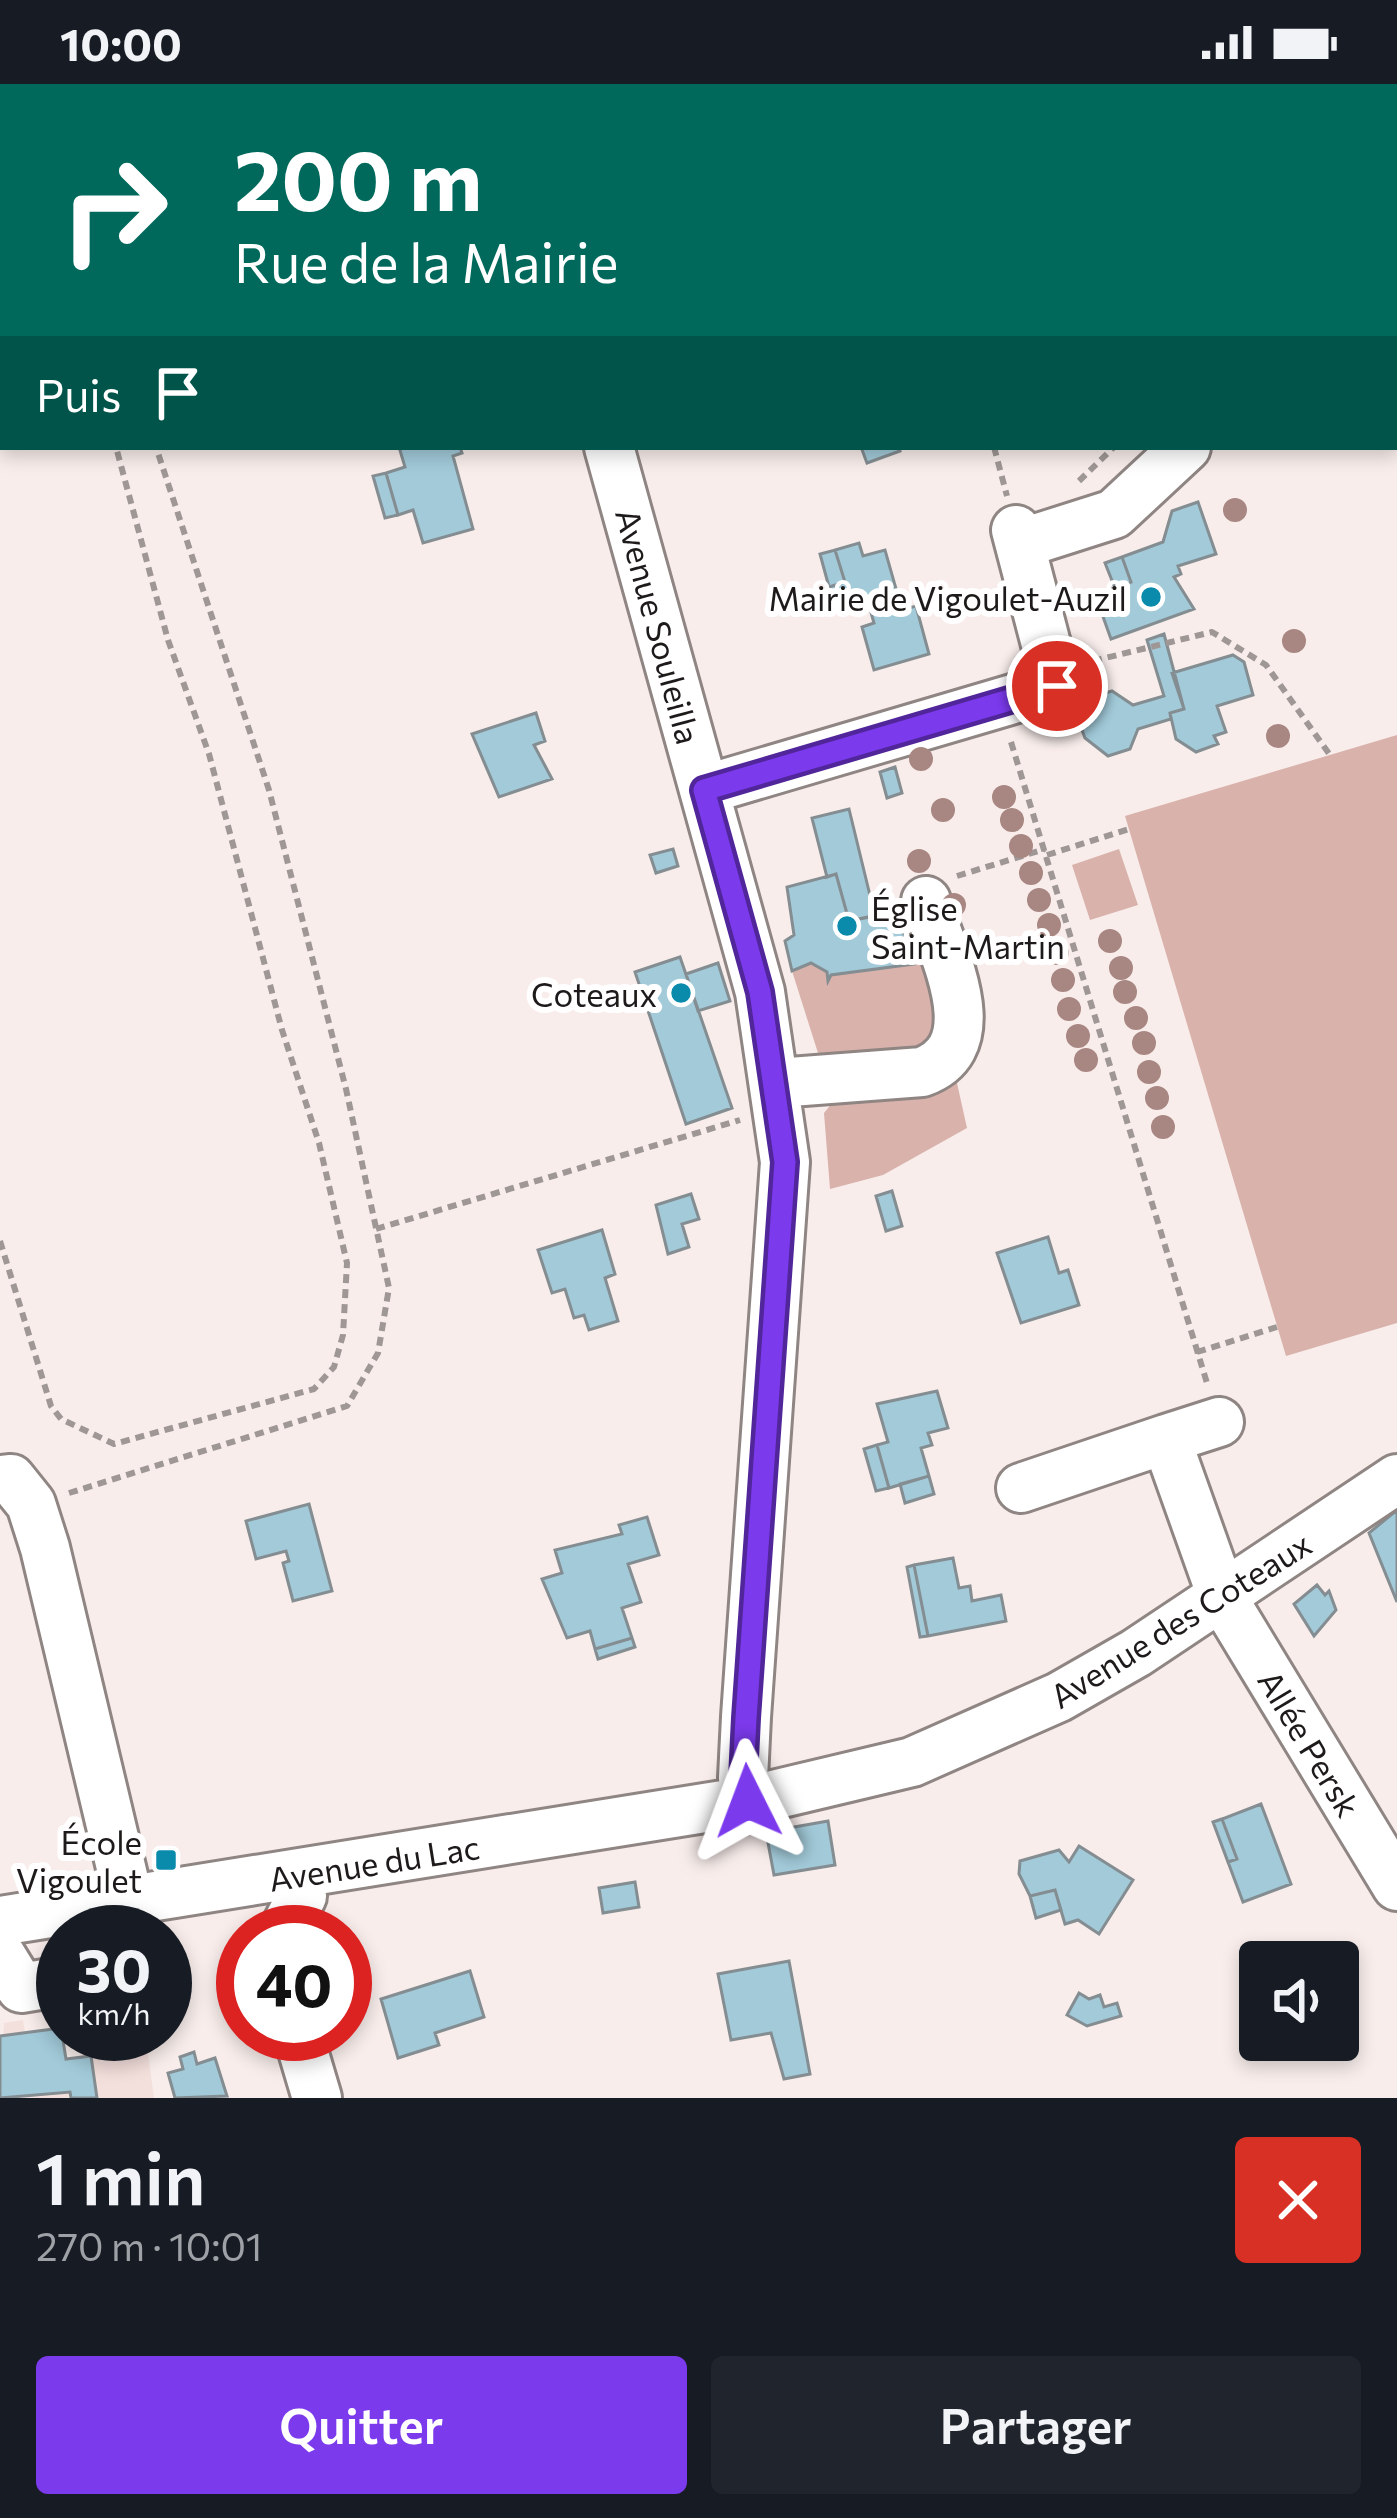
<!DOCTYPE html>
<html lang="fr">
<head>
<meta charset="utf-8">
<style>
  :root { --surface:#171b24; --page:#20242c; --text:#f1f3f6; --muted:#9ea1a6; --accent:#7c3aed }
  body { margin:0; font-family:Commissioner,sans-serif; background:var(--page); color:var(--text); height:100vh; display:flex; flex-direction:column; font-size:45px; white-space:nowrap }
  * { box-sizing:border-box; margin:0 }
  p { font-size:39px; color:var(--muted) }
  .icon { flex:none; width:66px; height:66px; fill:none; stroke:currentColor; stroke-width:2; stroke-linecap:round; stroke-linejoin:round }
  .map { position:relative; height:2014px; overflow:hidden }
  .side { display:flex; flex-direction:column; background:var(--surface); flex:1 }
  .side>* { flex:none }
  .top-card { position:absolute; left:0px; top:0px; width:1398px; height:366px; box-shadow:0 6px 18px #0003; background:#00695c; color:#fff; overflow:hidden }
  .fabs { position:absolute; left:1239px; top:1857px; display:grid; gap:24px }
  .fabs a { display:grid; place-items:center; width:120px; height:120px; border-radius:12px; background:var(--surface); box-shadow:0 6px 18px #0003; font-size:60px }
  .speed { position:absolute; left:36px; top:1821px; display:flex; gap:24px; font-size:60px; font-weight:700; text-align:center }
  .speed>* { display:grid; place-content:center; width:156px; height:156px; border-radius:50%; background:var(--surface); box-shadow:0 6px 18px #0003; line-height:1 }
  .speed small { font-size:30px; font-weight:400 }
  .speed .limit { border:18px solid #d22; background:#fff; color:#111 }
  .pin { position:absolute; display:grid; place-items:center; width:102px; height:102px; color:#fff; margin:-51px; border:6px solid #fff; border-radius:50%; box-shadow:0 3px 12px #0007 }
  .me { position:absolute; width:132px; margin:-66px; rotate:357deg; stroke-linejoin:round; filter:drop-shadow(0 0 9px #0008) }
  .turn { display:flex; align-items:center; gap:42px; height:252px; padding:0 36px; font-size:54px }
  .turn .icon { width:156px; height:156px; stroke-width:2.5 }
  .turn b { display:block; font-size:84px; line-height:102px }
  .then { display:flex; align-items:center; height:114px; padding:0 36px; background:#0003; gap:24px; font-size:45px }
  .round { display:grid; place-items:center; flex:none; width:126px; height:126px; border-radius:12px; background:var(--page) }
  .overview { display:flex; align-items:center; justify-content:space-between; height:204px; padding:0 36px }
  h1 { font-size:72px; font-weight:600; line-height:90px }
  .cta { display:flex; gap:24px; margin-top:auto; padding:24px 36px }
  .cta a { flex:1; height:138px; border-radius:12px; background:var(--accent); color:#fff; font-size:48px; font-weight:600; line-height:138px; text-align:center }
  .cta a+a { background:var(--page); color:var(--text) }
  .status { display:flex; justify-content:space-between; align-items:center; height:84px; padding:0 60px; background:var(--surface); direction:ltr }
  .status svg { height:33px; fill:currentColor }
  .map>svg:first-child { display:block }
</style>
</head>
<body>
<div class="status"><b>10:00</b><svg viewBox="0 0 49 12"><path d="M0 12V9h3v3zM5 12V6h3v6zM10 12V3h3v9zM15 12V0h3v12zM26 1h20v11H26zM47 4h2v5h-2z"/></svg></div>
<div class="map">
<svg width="1397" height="2014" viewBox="0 0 1397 2014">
  <rect width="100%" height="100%" fill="#f8edeb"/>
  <!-- built -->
  <path fill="#f3dfdc" d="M23,1936L25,1949L61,1944L67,1975L146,1956L154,2014H0L4,1939Z"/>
  <!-- green -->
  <path fill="#d9b2ab" d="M1397,651V1239L1286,1272L1125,732Z
    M1119,765L1138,821L1090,836L1072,781Z
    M923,877L935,892L936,969L842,984L818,969L792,887L811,879L827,888V897L831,891Z
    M955,990L967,1044L883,1091L830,1105L824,1029L841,1008Z"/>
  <!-- building -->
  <path fill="#a2cad9" stroke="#848d91" stroke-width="3" d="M399,363H460L462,369L453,372L473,445L423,459L413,426L398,431L386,389L405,383Z
    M861,363H899L900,367L867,379Z
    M386,389L398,431L385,434L373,392Z
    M1198,418L1216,470L1178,482L1181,490L1174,493L1194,525L1111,555L1101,527L1112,505L1131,498L1122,473L1163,458L1172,427Z
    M859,459L863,472L885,466L902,526L916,522L929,570L874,586L862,543L874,539L868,518L835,527L829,503L845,498L835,466Z
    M835,466L845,498L829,503L820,470Z
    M1122,473L1131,498L1115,504L1105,479Z
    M1164,550L1184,625L1170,629L1171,635L1138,645L1130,665L1108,672L1085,654L1079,638L1089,614L1112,607L1133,621L1164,612L1147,556Z
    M1233,571L1244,578L1253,611L1217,622L1226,648L1214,652L1218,660L1196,668L1176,655L1170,629L1184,625L1172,589Z
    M536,629L545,657L534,661L552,695L499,713L472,650Z
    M895,683L902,709L887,714L880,688Z
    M849,725L875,832L849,837L836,790L827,793L812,734Z
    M673,765L678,782L656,789L650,771Z
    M836,790L849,837L896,827L914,880L831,891L828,897L827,888L811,879L792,887L785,857L794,851L787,803Z
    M680,873L732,1024L686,1040L635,888Z
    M718,879L730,917L698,927L686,890Z
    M892,1107L902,1142L886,1147L876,1112Z
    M691,1110L699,1135L682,1140L689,1163L668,1170L656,1121Z
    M602,1146L615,1190L605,1194L618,1237L589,1246L584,1231L574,1234L565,1205L552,1209L538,1166Z
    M1048,1153L1059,1189L1068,1186L1079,1221L1021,1239L997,1169Z
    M937,1307L948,1344L928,1349L932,1361L921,1364L929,1392L889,1404L877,1361L888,1358L877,1320Z
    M877,1361L889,1404L876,1407L864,1365Z
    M929,1392L934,1410L905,1419L900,1400Z
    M309,1420L332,1507L293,1517L283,1479L289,1477L286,1467L256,1475L246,1437Z
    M1397,1426V1518L1369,1449Z
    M647,1433L659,1471L628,1480L641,1518L622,1524L632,1554L595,1565L590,1547L567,1554L542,1495L562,1489L555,1466L622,1450L619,1441Z
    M953,1474L959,1504L970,1502L972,1517L1001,1511L1006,1537L928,1552L914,1481Z
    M914,1481L928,1552L920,1553L907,1483Z
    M1317,1501L1325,1511L1329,1507L1336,1526L1314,1552L1294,1520Z
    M632,1554L635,1563L598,1575L595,1565Z
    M1261,1720L1291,1800L1243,1818L1228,1778L1237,1775L1222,1735Z
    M1222,1735L1237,1775L1228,1778L1213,1738Z
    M828,1737L835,1781L774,1791L766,1748Z
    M1079,1762L1133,1796L1099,1850L1078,1836L1065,1840L1055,1806L1030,1812L1019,1790L1020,1777L1059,1766L1069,1778Z
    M635,1798L639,1823L603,1829L599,1804Z
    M1055,1806L1061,1826L1036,1834L1030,1812Z
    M789,1877L810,1990L784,1995L771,1949L731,1956L718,1890Z
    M470,1887L484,1933L435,1949L439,1961L398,1974L381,1915Z
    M1079,1909L1089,1915L1100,1911L1104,1923L1117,1919L1121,1932L1087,1942L1067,1931Z
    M61,1944L66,1975L91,1972L97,2014H71L70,2008L0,2014V1952Z
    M194,1968L197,1980L215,1974L227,2012L175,2014L168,1989L183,1985L180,1973Z"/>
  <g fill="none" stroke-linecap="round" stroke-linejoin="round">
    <!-- minor casing -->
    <g stroke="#8f8583" stroke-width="54">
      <path id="minor" d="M503,0L505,3
        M609,363L760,908L785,1078L746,1633L743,1694L748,1717
        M1020,460L1114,430L1186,363
        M704,706L1057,602L1016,446
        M777,999L922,988C993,962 942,869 926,817
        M1166,1355L1219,1338
        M0,1396L11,1395L31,1420L45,1464L129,1817
        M1021,1404L1166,1355L1223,1515L1397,1802
        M0,1837L748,1717L912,1678L1059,1613L1136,1569L1397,1395
        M283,1848L302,1812L299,1790
        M0,1870L21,1904L63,1897
        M298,1950L317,2014"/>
    </g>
    <!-- path -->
    <path stroke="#9e9795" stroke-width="6" stroke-dasharray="9 6" stroke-linecap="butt" d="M1,0L3,8
      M54,0V3
      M896,0L897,3
      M1395,149H1397
      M994,363L1007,412
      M1079,397L1114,363
      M1093,577L1212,548L1266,581L1330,671
      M1011,658L1207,1299
      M1047,771L1129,745
      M957,792L1045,765
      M376,1145L740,1036
      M0,1157L51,1322L61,1335L114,1360L314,1305L334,1283L343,1251L347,1179L319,1059L282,946L209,670L168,556L116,363
      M1197,1268L1277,1243
      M69,1409L347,1322L378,1269L389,1204L346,1005L269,706L156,363"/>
    <!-- minor -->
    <use href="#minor" stroke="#fff" stroke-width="48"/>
  </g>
  <!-- trees -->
  <g fill="#a88682">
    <circle cx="1235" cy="426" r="12"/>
    <circle cx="1294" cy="557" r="12"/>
    <circle cx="1278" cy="652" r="12"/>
    <circle cx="921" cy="675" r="12"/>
    <circle cx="1004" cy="713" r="12"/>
    <circle cx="943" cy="726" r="12"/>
    <circle cx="1012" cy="736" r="12"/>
    <circle cx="1021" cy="762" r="12"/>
    <circle cx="919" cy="777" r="12"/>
    <circle cx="1031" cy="789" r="12"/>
    <circle cx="1039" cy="816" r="12"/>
    <circle cx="954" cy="821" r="12"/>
    <circle cx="1049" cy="841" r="12"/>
    <circle cx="1110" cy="857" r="12"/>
    <circle cx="1057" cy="869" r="12"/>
    <circle cx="1121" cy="884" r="12"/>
    <circle cx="1063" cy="896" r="12"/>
    <circle cx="1125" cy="908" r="12"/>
    <circle cx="1069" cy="925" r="12"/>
    <circle cx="1136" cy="934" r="12"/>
    <circle cx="1078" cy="952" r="12"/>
    <circle cx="1144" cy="959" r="12"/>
    <circle cx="1086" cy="976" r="12"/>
    <circle cx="1149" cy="988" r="12"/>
    <circle cx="1157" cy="1014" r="12"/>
    <circle cx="1163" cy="1043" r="12"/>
  </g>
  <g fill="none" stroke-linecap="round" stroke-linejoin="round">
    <!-- route casing -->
    <g stroke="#51269a" stroke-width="30">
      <path id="route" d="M748,1717L743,1694L746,1634L785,1078L760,908L704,706L1057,602"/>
    </g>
    <!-- route -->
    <use href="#route" stroke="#7c3aed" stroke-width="21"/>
  </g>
  <!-- markers -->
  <g fill="#0a8bac" stroke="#fff" stroke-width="4.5">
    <circle cx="1151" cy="513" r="12"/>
    <circle cx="847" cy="842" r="12"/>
    <circle cx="681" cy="909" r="12"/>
    <rect x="154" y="1764" width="24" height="24" rx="6"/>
  </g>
  <g text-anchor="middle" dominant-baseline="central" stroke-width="12" stroke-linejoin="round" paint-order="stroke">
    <!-- poi labels -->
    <g font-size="33" fill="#1d1a19" stroke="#fff" text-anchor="end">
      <text x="1127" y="513">Mairie de Vigoulet-Auzil</text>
      <text x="871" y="823" text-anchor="start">Église<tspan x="871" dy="38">Saint-Martin</tspan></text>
      <text x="657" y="909">Coteaux</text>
      <text x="142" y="1757">École<tspan x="142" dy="38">Vigoulet</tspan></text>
    </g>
    <!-- street labels -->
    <g font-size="33" fill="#1d1a19" stroke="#fff">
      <text transform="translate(659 542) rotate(75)">Avenue Souleilla</text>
      <text transform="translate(1180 1535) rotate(-32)">Avenue des Coteaux</text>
      <text transform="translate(1310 1659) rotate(59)">Allée Persk</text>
      <text transform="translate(374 1778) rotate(-9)">Avenue du Lac</text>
    </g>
  </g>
</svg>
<div class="fabs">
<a><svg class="icon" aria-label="sound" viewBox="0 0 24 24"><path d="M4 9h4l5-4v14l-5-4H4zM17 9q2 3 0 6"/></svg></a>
</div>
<div class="speed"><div>30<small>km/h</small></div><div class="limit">40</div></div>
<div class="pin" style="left:1057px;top:602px;background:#d93025"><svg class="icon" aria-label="arrive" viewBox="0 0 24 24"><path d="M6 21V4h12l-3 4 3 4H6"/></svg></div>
<svg class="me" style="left:748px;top:1717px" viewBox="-20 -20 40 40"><path d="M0-17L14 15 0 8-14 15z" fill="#7c3aed" stroke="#fff" stroke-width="4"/></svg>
<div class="top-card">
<div class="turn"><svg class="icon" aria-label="right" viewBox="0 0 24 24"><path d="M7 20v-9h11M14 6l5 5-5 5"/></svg><div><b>200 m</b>Rue de la Mairie</div></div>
<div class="then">Puis<svg class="icon" aria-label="arrive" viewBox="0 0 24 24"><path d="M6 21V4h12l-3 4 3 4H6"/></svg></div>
</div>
</div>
<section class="side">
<div class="overview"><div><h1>1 min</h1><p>270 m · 10:01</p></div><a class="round" style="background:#d93025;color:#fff"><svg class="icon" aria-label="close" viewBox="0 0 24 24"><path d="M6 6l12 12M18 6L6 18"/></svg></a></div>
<div class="cta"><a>Quitter</a><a>Partager</a></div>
</section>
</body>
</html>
